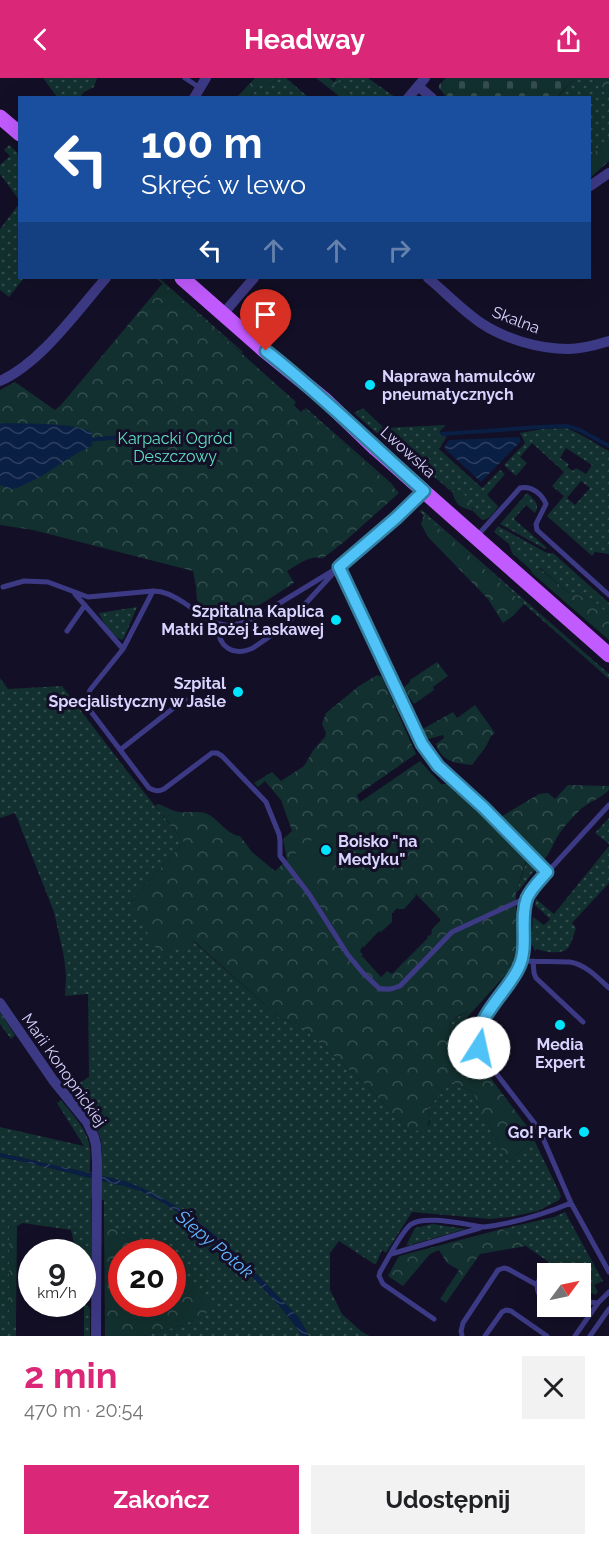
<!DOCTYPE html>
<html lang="pl">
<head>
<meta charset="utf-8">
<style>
  :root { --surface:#fff; --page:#f2f2f2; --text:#202124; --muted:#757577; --accent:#db2777 }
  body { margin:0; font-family:Raleway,sans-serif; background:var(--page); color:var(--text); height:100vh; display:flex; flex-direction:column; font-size:22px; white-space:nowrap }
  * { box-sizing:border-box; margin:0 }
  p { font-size:20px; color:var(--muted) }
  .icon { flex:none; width:33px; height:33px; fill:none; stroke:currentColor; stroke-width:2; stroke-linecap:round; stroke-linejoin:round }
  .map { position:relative; height:1258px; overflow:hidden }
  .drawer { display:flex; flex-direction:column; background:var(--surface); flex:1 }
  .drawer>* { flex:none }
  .banner { position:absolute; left:18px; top:18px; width:573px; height:183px; border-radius:0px; box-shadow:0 6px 24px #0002; background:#1a4fa0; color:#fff; overflow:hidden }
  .needle { width:39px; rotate:57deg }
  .buttons { position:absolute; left:537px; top:1185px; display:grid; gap:12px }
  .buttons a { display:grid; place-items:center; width:54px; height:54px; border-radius:0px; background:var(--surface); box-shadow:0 6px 24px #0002; font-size:30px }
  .speed { position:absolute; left:18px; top:1161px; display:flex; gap:12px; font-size:30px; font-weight:700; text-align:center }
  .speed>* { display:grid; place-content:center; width:78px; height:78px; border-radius:50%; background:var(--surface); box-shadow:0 6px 24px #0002; line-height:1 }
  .speed small { font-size:15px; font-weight:400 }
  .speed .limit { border:9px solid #d22; background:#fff; color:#111 }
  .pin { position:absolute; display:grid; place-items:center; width:51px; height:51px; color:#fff; margin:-62px -26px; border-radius:50% 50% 50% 0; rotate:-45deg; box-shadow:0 0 6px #0007 }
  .pin .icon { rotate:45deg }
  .me { position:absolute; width:66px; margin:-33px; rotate:10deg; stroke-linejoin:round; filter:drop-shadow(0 0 4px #0008) }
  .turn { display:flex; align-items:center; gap:21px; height:126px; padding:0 24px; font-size:27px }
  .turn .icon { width:78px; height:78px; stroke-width:2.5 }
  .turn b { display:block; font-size:42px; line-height:51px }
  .lanes { display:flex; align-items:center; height:57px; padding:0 24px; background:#0003; justify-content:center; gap:30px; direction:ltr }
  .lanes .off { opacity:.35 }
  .round { display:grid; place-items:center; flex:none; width:63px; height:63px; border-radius:0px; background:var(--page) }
  .head { display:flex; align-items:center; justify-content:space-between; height:102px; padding:0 24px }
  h1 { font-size:36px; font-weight:700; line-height:45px; color:var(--accent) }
  .action { display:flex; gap:12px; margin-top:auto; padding:12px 24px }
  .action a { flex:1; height:69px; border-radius:0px; background:var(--accent); color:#fff; font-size:24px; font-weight:700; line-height:69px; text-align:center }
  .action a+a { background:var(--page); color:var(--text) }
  header { display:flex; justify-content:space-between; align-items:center; height:78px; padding:0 24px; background:var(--accent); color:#fff; font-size:27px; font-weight:700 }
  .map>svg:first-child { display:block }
</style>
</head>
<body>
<header><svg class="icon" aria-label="back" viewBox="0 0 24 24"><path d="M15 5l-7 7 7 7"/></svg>Headway<svg class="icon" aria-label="share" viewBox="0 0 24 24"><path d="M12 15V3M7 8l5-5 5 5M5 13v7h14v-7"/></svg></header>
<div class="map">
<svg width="609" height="1258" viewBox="0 0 609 1258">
  <defs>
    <pattern id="grass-dots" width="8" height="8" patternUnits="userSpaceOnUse" patternTransform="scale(1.5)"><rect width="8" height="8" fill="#12302f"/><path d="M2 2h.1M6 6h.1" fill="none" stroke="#344d4e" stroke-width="1.8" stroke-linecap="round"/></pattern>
    <pattern id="forest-crowns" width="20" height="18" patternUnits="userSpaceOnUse" patternTransform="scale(1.5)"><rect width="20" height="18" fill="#12302f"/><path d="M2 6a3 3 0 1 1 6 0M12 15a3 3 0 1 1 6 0" fill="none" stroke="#344d4e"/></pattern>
    <pattern id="cemetery-stones" width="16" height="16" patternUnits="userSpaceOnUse" patternTransform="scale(1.5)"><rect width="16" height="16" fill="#12302f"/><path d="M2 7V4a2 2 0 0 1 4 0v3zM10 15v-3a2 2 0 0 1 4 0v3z" fill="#344d4e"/></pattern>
    <pattern id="water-waves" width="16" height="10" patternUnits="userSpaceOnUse" patternTransform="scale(1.5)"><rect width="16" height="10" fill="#0a1f44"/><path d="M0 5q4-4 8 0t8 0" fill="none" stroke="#2d3f60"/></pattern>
  </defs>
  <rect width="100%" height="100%" fill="#130f26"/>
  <!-- grass -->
  <path fill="url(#grass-dots)" fill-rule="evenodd" d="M43,0H97L94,9L84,14L79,20L57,19Z
    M277,0H286L308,19L249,20L264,3L271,7Z
    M341,0H368L395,19H354L336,6Z
    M575,0H591L609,19V58L590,79V20H557Z
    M9,67L19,76V122L0,96V87L10,78L4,72Z
    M19,126L20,200H24L9,219L0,212V151Z
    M156,200H159L243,274L242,275Z
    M306,330L391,405L399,415L305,331Z
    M363,330L384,350L446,347L440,353L441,358H446V360L439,371L482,410L500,392L505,396L487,417L498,428C495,434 489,442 482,442L473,433V430L456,411L452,414L431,396L435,392L425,384L422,387L401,371L387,364L354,335Z
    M566,350C582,356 594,365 609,373V476L595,474L592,478L547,438L564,418L552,408L564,394L532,365L520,379L527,385L516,398L504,387L525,365L520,355L543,351ZM566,370L592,387L586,396L576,390L573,393L567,389L569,386L560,380ZM581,403L590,410L575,427L567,420Z
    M527,415C533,421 541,426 535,435L526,427L514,441L547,470L545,471L500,446Z
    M422,432L609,596V601L419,433Z
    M498,448L547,475H553L609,525V537L593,522L568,514L540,490L533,496L530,491L512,475L509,466L494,454Z
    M137,529L124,560L122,562C113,559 102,544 99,535Z
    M0,600L8,611L62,608L127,693L184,764L130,824L193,863L281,941L300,947L369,1010L409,1053L429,1047L430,1043L428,1030L452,1004L473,1014L493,1057L508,1083L534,1062L558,1111L561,1118L559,1122L538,1133L511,1139L490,1141L412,1134L386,1175L382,1172L376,1186H374L339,1163L330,1175V1212L342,1236L361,1253L369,1258H309L298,1239L241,1180L189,1136L124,1103L0,1075V1049L84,1068L57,1025L61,1022C72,1036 88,1052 90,1070C91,1078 90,1086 90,1094L102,1096C102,1084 103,1071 100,1059C94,1041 80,1026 67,1013L89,999L88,916L65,918L66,898L64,879L54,834L15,735L0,740Z
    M609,740V766L595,755Z
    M609,768V805L572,845L576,850C574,856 572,865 568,870C562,877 544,874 537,871L535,873L531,864L533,839L544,847L550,841L535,827L536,821L554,836Z
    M527,782L537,790C529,798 524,808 516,815Z
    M516,831L520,840L519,874L511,891L453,955L448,951C451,942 459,938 467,934L514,881L516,872Z
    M0,934L15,957L11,961L0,946Z
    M0,1079C33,1085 66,1094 99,1102C113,1106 129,1108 143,1114C189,1136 227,1171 261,1208C276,1224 290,1239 302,1258H142L184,1247L181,1197L173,1191L172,1174H151L139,1165L104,1145V1122L91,1120V1213L90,1217L84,1218L82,1201V1174H76L71,1152L23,1145L17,1148H9V1247L16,1246V1258H0Z
    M565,1134L603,1203L594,1207L598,1214L595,1217L581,1207L580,1196L564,1195L502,1151L554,1139Z
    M432,1146L466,1151L406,1168L415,1150Z
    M84,1227L88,1228L90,1231V1258H84Z"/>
  <!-- forest -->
  <path fill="url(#forest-crowns)" fill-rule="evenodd" d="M255,0H277L271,7L264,4L249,19H237Z
    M316,0H329L334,4L337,0H341L336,6L354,19H340Z
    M591,0H609V19Z
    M609,58V83L590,100V79Z
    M163,205L296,324L294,327L301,334L305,331L399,415L344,464L323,480C309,477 299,486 287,493L294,505C279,514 243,541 226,538C216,536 206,528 197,523L196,509L193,493L33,452L0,447V312L15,304L55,332L61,327Z
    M456,411C464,414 472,424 473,433C458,428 457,428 452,414Z
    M424,437L524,526L513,538L503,545L488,521L428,459L421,446Z
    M539,490L568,514L593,522L609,537V562L533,496Z
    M437,584L448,598L433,609L434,612L414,626L403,610L410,604V602Z
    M377,597L382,599L416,676L357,717L360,724L420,683L441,706H448L483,738L526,783L516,815V872L514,881L508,891L467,934L458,938L450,946L448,951L465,966L529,1051L534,1062L508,1083L493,1057L473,1014L452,1004L428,1030C431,1048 429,1054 409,1053L369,1010L300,947L281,941L194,863L161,879L130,824L184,764L155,727L159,726C166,729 174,734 181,734C189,735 198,733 205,735C219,740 225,756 240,758L252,774L275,793L287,782L283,761L292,753L281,722L265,703L258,709L254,705L272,694L281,703L304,688L314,671L325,659L326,655L322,646L326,635L359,608ZM416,816L441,842L432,851L431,857L427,858L428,860L392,896L387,893L381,899L363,879H361L363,877L360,873L363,868L364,869L379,853L381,854L392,844V835H393L397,830L398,831H404L415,819Z
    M475,627L495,655L491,658L485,670L472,687C455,685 442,684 436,666L444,660L443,657L425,662L421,652L453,634L457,640Z
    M568,707L609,708V712C599,722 587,724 578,734C571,741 564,748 559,756C552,767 551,775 541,785L499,740L539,716L548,715L555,721Z
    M104,1145L139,1165L151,1174H122V1226H172L173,1191L217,1229L184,1247L142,1258H105Z
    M9,1148H17L16,1246L9,1247Z
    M502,1151L526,1168L480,1176L446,1225L440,1221L459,1192L447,1185L439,1172L430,1176L403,1208L388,1198L399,1178Z"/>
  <!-- cemetery -->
  <path fill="url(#cemetery-stones)" d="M446,0H575L557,19L447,20L439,10V7Z"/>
  <!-- pitch -->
  <path fill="#12302f" d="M340,739L362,764L312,807L290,780Z"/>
  <!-- water -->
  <path fill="url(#water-waves)" d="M5,345C25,346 78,344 92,355V368L79,374L40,399L17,410L11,411L0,407V346Z
    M519,359L521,363L481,404L444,370L449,362Z
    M0,1075L124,1103C180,1122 225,1163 265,1205C275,1216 287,1227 297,1238C302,1244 305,1252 309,1258H302C290,1239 276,1224 261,1208C227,1171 189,1136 143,1114C129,1108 113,1106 99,1102C66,1094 33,1085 0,1079Z"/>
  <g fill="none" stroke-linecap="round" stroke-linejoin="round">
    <!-- stream -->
    <path stroke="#0a1f44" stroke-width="4" d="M442,356L540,349L567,348L580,352L609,368
      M87,362L123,359"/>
    <!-- service -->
    <path stroke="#3d3a85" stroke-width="5" d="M185,0L200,10
      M477,458L520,410C531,407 542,416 546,426L536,446L537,452L609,517
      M3,509L24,503L48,504L88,519L153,513C165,513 173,518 183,524C213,545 224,557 260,537L339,489L396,440L422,415
      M153,513L123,571L90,612L87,621L89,631L149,710C155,713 158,714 164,711L212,675H217L222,678L266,724L279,756L280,763V778L309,816L348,877L363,895L380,911H391L400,908L452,854L528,819
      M75,516L123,571
      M218,546C217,569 233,579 253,570L285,548L339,489L406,635L422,666L439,688L493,740L547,794
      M67,553L85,527
      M120,672L185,621
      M609,727L543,799L530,815L526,826L524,868L519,888L484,941C478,954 476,964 482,977L539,1051L571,1125L609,1194
      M521,883L570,884C586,887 597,899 609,910
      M533,883L534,895L536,900L583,944
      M391,1176L480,1150
      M548,1196C538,1199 535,1207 539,1216L548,1222
      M580,1218L589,1224L598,1225L609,1214
      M434,1241L383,1206L379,1198L380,1194C388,1181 400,1156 410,1147C424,1136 467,1147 484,1149C515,1145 542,1137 571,1125
      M462,1258L461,1253L463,1245L498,1192L504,1190L508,1191L537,1207
      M485,1258L502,1234L506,1232L511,1233L547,1258
      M575,1258L598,1225
      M590,1258L609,1231"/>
    <!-- minor -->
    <path stroke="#3d3a85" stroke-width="10" d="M418,8L432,20
      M194,20L206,0
      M408,20L425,0
      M590,108L609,95
      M428,200C445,214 462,232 481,245C505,261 539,271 568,271C582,271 596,267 609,263
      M223,236L254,200
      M0,303C41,285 77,233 106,200
      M0,925L53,1002L87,1044L94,1059L96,1067L97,1083L96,1258"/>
    <!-- primary -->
    <path stroke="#c25bff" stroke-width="15" d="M0,39L20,56
      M182,200L265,273L324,321L376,371L609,577"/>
  </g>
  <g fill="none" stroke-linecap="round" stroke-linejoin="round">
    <!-- route casing -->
    <g stroke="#337fa1" stroke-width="15">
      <path id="route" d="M266,273C321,316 371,366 424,413L396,440L339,489L422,666L438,688L484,730L547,794C540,802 531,811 527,820C519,841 529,868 519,889C508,914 472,941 479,970"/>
    </g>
    <!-- route -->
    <use href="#route" stroke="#4fc3f7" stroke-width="10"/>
  </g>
  <!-- markers -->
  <g fill="#00e5ff" stroke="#130f26" stroke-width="2">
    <circle cx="370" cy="307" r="6"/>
    <circle cx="336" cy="542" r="6"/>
    <circle cx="238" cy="614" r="6"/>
    <circle cx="326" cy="772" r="6"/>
    <circle cx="560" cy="947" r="6"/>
    <circle cx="584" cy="1054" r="6"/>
  </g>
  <g text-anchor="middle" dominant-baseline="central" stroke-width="6" stroke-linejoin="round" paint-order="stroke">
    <!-- street labels -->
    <g font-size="16" fill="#d9d4ff" stroke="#130f26">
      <text transform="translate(516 242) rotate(21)">Skalna</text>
      <text transform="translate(408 374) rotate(42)">Lwowska</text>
      <text transform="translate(64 992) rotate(55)">Marii Konopnickiej</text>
    </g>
    <!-- poi labels -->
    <g font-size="16" font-weight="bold" fill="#d9d4ff" stroke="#130f26" text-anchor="end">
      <text x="382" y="298" text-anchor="start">Naprawa hamulców<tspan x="382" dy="18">pneumatycznych</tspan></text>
      <text x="324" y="533">Szpitalna Kaplica<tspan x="324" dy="18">Matki Bożej Łaskawej</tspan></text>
      <text x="226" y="605">Szpital<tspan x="226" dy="18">Specjalistyczny w Jaśle</tspan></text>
      <text x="338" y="763" text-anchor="start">Boisko "na<tspan x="338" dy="18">Medyku"</tspan></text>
      <text x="560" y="966" text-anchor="middle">Media<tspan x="560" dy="18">Expert</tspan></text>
      <text x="572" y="1054">Go! Park</text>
    </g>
    <!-- park labels -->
    <g font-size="16" fill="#5fe0c0" stroke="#130f26">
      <text x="175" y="360">Karpacki Ogród<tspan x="175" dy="18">Deszczowy</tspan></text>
    </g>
    <!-- water labels -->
    <g font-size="18" font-style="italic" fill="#62b6ff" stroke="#130f26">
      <text transform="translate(215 1166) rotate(40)">Ślepy Potok</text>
    </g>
  </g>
</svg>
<div class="buttons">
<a><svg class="needle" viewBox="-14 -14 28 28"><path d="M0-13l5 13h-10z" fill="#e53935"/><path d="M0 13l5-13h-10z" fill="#757577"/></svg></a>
</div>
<div class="speed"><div>9<small>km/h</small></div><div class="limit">20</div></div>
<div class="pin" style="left:266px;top:273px;background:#d93025"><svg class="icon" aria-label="arrive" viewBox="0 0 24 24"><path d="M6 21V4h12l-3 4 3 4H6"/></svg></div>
<svg class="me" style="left:479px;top:970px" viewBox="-20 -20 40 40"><circle r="19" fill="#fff"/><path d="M0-13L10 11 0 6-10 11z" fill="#4fc3f7"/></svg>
<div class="banner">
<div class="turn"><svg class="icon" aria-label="left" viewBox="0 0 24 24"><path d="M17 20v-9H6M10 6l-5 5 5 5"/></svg><div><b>100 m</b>Skręć w lewo</div></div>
<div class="lanes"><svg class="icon" aria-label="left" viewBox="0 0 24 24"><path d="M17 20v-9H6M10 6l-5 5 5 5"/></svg><svg class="icon off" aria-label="ahead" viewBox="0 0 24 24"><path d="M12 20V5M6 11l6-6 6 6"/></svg><svg class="icon off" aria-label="ahead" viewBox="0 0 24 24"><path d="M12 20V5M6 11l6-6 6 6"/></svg><svg class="icon off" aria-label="right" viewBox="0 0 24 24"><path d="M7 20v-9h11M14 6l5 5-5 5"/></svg></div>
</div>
</div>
<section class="drawer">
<div class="head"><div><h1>2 min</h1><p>470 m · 20:54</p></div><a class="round"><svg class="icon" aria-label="close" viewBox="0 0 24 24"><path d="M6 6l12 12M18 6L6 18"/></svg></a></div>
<div class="action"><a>Zakończ</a><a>Udostępnij</a></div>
</section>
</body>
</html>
